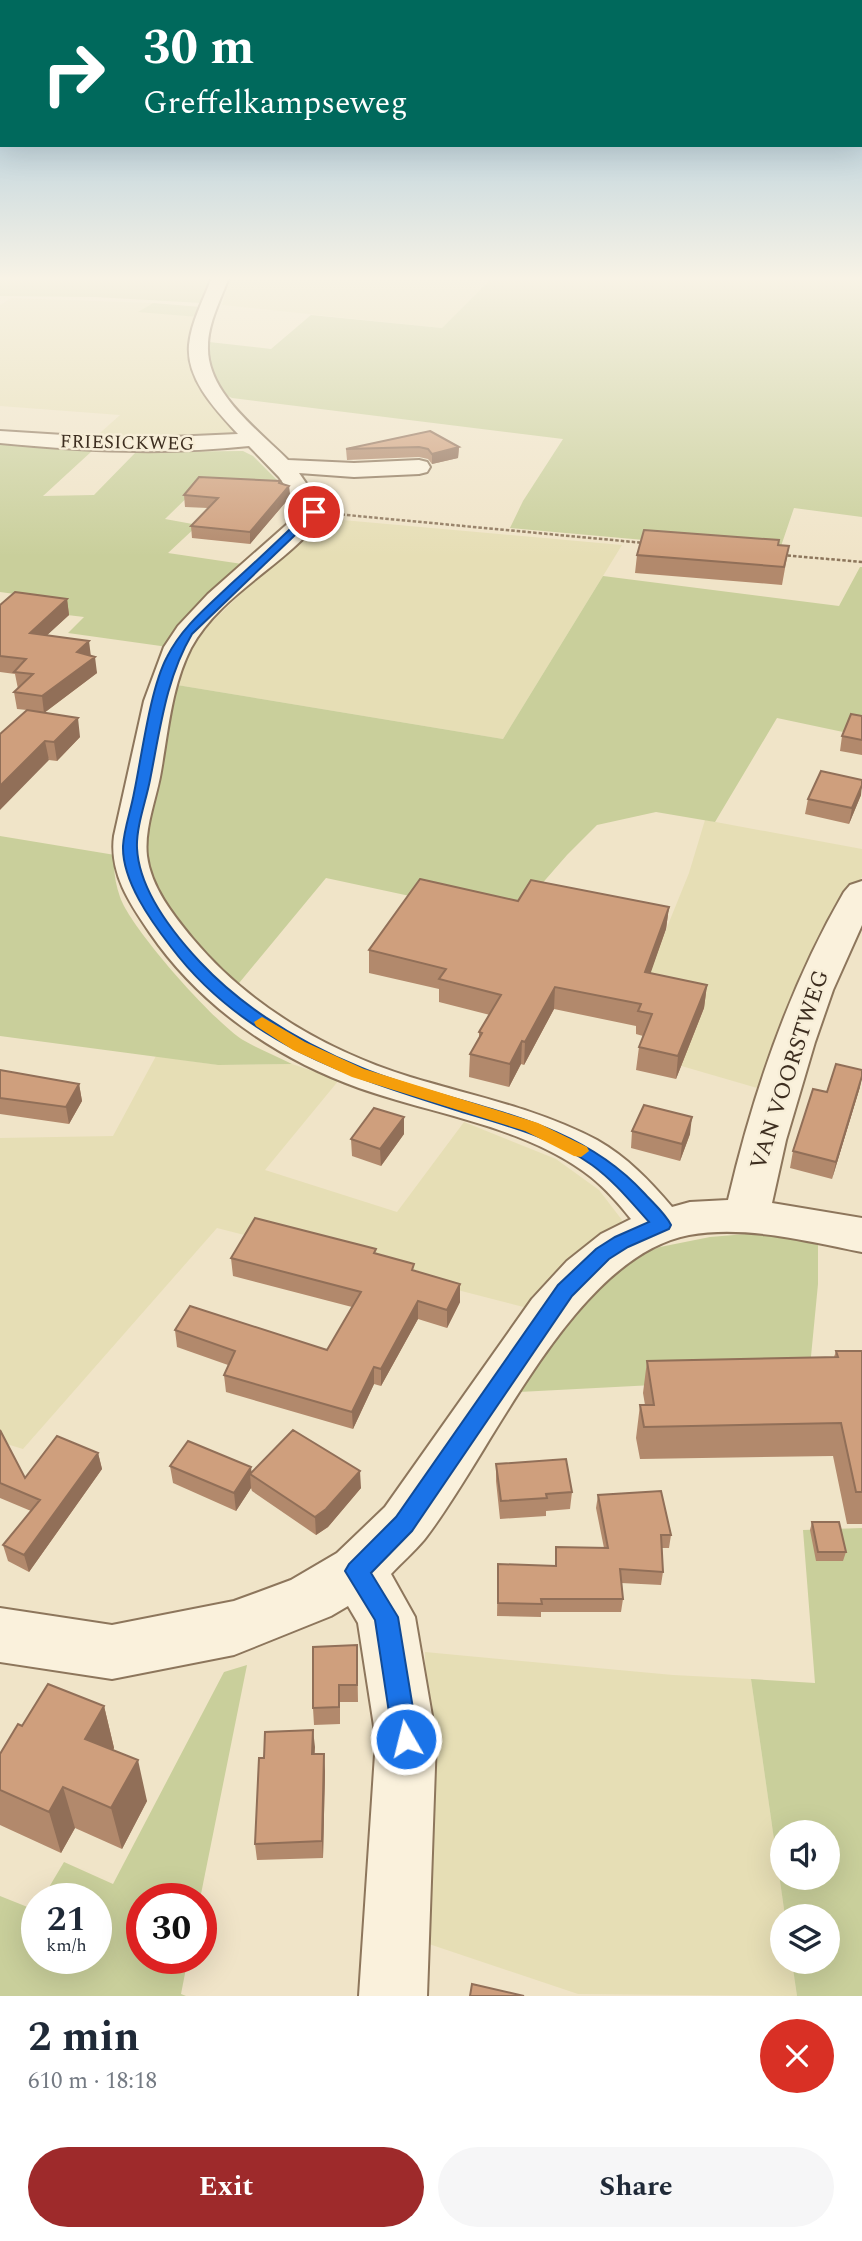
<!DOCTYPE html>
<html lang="en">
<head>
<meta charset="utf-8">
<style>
  :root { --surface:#fff; --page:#f6f6f7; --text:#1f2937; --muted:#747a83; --accent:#9e2a2b }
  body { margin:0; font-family:Spectral,serif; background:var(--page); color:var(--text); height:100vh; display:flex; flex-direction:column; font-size:26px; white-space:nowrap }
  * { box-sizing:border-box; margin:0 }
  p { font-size:23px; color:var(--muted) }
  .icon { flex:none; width:38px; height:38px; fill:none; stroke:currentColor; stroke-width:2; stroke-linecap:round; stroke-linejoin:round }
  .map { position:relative; height:1996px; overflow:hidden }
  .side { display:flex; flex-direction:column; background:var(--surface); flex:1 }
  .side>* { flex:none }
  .banner { position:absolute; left:0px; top:0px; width:863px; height:147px; box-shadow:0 7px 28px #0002; background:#00695c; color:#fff; overflow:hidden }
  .tools { position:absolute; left:770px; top:1820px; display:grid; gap:14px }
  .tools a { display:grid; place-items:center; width:70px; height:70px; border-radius:50%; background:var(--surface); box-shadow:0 7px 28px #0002; font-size:35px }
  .speed { position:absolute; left:21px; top:1883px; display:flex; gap:14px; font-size:35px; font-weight:700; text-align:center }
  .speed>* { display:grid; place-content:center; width:91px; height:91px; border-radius:50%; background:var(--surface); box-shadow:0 7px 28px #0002; line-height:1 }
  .speed small { font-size:18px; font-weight:400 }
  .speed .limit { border:10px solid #d22; background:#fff; color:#111 }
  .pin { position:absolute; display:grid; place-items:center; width:60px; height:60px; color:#fff; margin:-30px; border:4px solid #fff; border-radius:50%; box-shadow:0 2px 7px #0007 }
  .me { position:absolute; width:77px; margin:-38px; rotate:352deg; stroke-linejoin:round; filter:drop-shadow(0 0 5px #0008) }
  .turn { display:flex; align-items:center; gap:24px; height:147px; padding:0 28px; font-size:32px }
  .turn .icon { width:91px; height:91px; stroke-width:2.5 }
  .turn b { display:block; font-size:49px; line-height:60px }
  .round { display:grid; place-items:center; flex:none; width:74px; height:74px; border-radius:37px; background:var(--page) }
  .summary { display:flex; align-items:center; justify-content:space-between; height:119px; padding:0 28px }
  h1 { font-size:42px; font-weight:700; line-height:52px }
  .primary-button { display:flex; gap:14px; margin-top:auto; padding:14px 28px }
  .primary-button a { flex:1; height:80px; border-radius:42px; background:var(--accent); color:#fff; font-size:28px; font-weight:700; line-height:80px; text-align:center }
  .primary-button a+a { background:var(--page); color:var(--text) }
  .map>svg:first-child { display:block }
</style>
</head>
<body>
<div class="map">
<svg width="862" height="1996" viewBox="0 0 862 1996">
  <rect width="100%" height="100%" fill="#f0e4c8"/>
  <!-- farmland -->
  <path fill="#e6deb5" d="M230,277H493L442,328L222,305Z
    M11,298L153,303L140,311L198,317L189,346L191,361L237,436L91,441L120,415L0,406V305Z
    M320,518L622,545L503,739L171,684L194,639Z
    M705,820L862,849V877L840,911L764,1090L678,1065L644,984L689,873Z
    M156,1056L218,1065L292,1064L339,1080L265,1170L397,1212L464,1122L556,1159L599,1190L622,1220L617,1230L535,1310L217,1228L23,1449L0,1442V1138L113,1136Z
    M425,1652L673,1675L751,1679L785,1916H782V1962H792L797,1996L578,1994L429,1944Z"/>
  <!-- green -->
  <path fill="#c9cf9b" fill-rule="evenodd" d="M0,277H211L202,303L95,297L0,296Z
    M493,277H862V517L794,508L779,552L510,528L523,501L563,439L232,398C216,391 201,358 209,342L271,349L311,315L442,328Z
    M153,303L201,307L198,317L138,312Z
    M0,443L92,451L43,496L94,495L136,452L243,451L253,456L277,480L206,479L165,519L198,525L168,553L249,565L168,647L68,633L84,617L17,609L30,596L0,592Z
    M860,567H862V736L777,718L715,822L656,812L597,825L567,855L512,918L326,878L235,988L165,908L140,867L171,684L503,739L603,576L839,606Z
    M0,836L115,855C113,869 115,883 120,897C131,929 214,1022 243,1040C258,1049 276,1056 292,1064L218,1065L0,1036Z
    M758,1233L818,1241V1284L809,1377L519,1392L579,1299L622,1262L660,1247L710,1237Z
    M862,1528V1996H797L792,1962H828V1916H785L751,1679L815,1683L803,1530ZM782,1832H828V1878H782Z
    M247,1665L200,1899H142V1958H188L181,1994L186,1996H0V1896L35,1910L37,1908V1958H96V1899H42L64,1862L113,1884L224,1672Z"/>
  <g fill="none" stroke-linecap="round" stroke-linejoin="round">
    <!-- minor casing -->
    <g stroke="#8d765c" stroke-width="4">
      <path id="minor" d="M212,277H229C221,299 208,323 208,346C206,392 258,430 288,460L354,463L419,460L427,462L430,467L427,472L419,474L354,477L299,473L326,512C290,564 222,591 191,648C171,687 168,734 160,777C155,802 144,830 147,856C151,887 173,915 193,939C249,1006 327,1051 410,1077C473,1096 539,1109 597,1140C627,1157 650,1181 672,1207L690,1202L728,1200C753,1093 789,987 844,892L850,885L862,881V925L833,990L815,1042L786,1140L772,1203L862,1218V1252C807,1241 745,1225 689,1235C573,1257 492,1453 424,1540C414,1552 401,1563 391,1574L415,1617L436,1739L427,1996H359L376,1739L358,1623L348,1606L331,1616L234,1655L112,1679L0,1662V1608L112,1625L234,1601L291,1580L337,1553L385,1507L532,1299L567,1261L601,1234L631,1219C619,1204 606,1189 591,1177C526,1126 435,1115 359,1088C277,1059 200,1006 150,933C130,904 109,873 114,836L144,701L164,647L178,626L208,594L302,511L279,477L249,446C166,455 83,451 0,443V431L127,439L238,434C217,411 186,380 189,345C191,322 204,299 212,277Z"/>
    </g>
    <!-- path -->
    <path stroke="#8d765c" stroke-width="2.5" stroke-dasharray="3.5 2" stroke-linecap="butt" d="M336,514L644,543
      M782,555L862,562"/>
    <!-- minor -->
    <use href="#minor" fill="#faf1dc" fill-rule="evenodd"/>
  </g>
  <!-- wall -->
  <path fill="#b2896c" d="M430,431L459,447L458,458L432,464L428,459L419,457L347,460L346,449Z
    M280,483L289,486L290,497L250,544L192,538L191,526L208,508L185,507L184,495Z
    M778,545L789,546L782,585L635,573L637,555Z
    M67,599L69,615L47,635L91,656L97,673L44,713L80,737L57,761L49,760L27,710L17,709L14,692L18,689L15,674L0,672V605Z
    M862,716V755L840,751L842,736Z
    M861,795L849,824L805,814L808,799Z
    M518,901L669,907L666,929L650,973L707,985L704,1008L676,1079L636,1070L639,1047L643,1036L636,1034V1026L554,1009L524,1065L521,1064L509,1087L469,1077L470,1054L479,1038V1032L490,1015L439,1002V989L369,973V950Z
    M0,1070L79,1084L82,1101L69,1124L0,1114Z
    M860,1087L832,1179L790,1168L793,1151L827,1092Z
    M632,1131L690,1134L680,1161L631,1148Z
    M404,1134L381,1166L352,1156L351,1139Z
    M376,1254L414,1271L460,1284V1302L447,1328L418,1319L381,1386L374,1384L353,1429L226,1392L224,1375L228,1365L177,1347L175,1330L327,1350L352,1307L233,1276L231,1258Z
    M836,1351H862V1524H847L833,1456L640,1459L636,1438L640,1405H645L643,1393L647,1361L834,1357Z
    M0,1430L25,1478L98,1453L102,1469L29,1572L8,1561L3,1545L31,1511L0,1498Z
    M496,1464L572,1492L570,1509L546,1511V1516L500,1519L496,1481Z
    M170,1466L252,1472L361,1488L328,1527L316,1535L252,1491L251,1488L236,1511L173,1483Z
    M598,1495L671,1535L669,1548H662L663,1572L661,1585L621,1583L623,1599L621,1612H541V1617L497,1616L498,1564L555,1566L556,1547L604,1548L596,1508Z
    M812,1522L846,1552L843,1561H816L810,1530Z
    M357,1645L358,1702H340V1724L314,1725L313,1708Z
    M104,1706L114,1748L113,1750L147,1801L122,1849L75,1828L61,1853L0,1825V1754L22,1726Z
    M313,1730L314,1754L325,1771L323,1858L257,1860L255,1844L264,1758Z"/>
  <!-- shaded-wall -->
  <path fill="#916f58" d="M459,447L458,458L432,464V454Z
    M289,486L290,497L250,544V532Z
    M67,599L69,615L32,649L30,633Z
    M89,641L91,657H95L97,673L44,713L42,696L77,652Z
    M78,718L80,737L57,761L54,742Z
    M45,741L49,760L0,810V786Z
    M862,785L861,795L849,824L852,808Z
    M669,907L666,929L643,995L645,972Z
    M707,985L704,1008L676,1079L678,1056Z
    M555,987L554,1009L524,1065L525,1042Z
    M522,1041L521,1064L509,1087L510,1064Z
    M862,1076L860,1087L832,1179L836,1162Z
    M79,1084L82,1101L69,1124L66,1107Z
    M404,1117V1134L381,1166L380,1149Z
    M692,1117L690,1134L680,1161L682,1144Z
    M460,1284V1302L447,1328V1310Z
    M418,1301V1319L381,1386V1369Z
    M374,1367V1384L353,1429L352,1412Z
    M98,1453L102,1469L29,1572L24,1555Z
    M251,1467L252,1476L250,1474L251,1488L236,1511L234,1493Z
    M360,1471L361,1488L328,1527L316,1535L315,1517Z
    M104,1706L114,1748L96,1780L85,1739Z
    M313,1730L315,1747L314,1771L312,1754Z
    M324,1754L325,1771L323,1858L322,1841Z
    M138,1760L147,1801L122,1849L111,1808Z
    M63,1787L75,1828L61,1853L49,1812Z"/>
  <!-- building -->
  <path fill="#cf9f7d" stroke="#916f58" stroke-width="2" d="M430,431L459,447L432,454L428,449L419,447L346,449Z
    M199,477L280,481L279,483L289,486L250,532L191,526L218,498L184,495Z
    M644,530L779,540L778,545L789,546L784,567L637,555Z
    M15,592L67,599L30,633L89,641L77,652L95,657L42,696L14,692L33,674L14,672L26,659L0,656V605Z
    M27,710L78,718L54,742L45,741L0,786V734Z
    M851,714L862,716V740L842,736Z
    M821,771L862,780V785L852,808L808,799Z
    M420,879L518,901L531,880L669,907L645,972L707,985L678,1056L639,1047L652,1014L638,1011L641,1004L555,987L525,1042L522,1041L510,1064L470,1054L482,1033L479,1032L501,995L439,979L446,969L369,950Z
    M836,1064L862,1070V1076L836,1162L793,1151L813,1089L827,1092Z
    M0,1070L79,1084L66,1107L0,1098Z
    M644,1105L692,1117L682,1144L632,1131Z
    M374,1108L404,1117L380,1149L351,1139Z
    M255,1218L376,1249L374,1253L414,1264L412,1270L460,1284L447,1310L418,1301L381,1369L374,1367L352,1412L224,1375L235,1351L175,1330L190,1306L327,1350L361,1292L231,1258Z
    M836,1351H862V1492H856L841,1423L644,1427L640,1405H654L647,1361L838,1357Z
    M0,1430L25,1478L57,1436L98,1453L24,1555L3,1545L40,1500L0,1483Z
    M293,1430L360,1471L326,1509L315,1517L250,1474Z
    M188,1441L251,1467L234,1493L170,1466Z
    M566,1459L572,1492L546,1494L547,1498L501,1501L496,1464Z
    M661,1491L671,1535H661L663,1572L620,1569L623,1599H541L542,1604L498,1603V1564L556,1566V1547L608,1548L598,1495Z
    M812,1522H839L846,1552H818Z
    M357,1645V1685H339V1707L313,1708V1647Z
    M48,1684L104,1706L85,1739L138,1760L111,1808L63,1787L49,1812L0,1790V1754L18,1724L22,1726Z
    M313,1730L312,1754H324L322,1841L255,1844L259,1758H264L265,1732Z
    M472,1984L524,1996H470Z"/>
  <!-- sky -->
  <linearGradient id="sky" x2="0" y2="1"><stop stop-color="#8fbad6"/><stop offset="0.5" stop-color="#f8f3e6"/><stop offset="1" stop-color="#f8f3e6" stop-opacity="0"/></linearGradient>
  <rect width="862" height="557" fill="url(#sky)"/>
  <!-- route -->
  <path fill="#1a73e8" stroke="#114b97" stroke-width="2" d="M310,510L319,512L192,634C166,678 160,730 150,780C146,801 136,827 137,848C139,890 172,932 200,962C245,1010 301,1043 362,1068C458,1108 570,1112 644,1193C653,1203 665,1213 671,1225L669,1229L628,1247L609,1259L572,1296L412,1531L371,1573L398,1617L418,1739L415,1747L406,1751L397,1747L393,1739L375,1620L345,1571L349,1564L396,1517L558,1285L596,1249L615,1237L649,1222C631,1202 614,1181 592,1165C554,1138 506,1125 462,1112C351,1077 245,1045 171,947C151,921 122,881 123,846C124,829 131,810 134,793C142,755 150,689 167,657C182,627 207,607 231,584C258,560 284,535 310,510Z"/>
  <!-- slow -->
  <path fill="#f59e0b" d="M262,1017L305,1042L364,1069L538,1123L587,1147L589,1151L581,1157L574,1156L525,1131L352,1077L293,1050L256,1026L254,1022Z"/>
  <g text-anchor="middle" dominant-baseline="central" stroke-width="5" stroke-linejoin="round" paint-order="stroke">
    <!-- far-street labels -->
    <g font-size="19" fill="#3d2e20" stroke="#f7eed8">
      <text transform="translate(127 443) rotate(1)">FRIESICKWEG</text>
    </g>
    <!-- street labels -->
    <g font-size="23" fill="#3d2e20" stroke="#f7eed8">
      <text transform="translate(790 1070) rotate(-72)">VAN VOORSTWEG</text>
    </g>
  </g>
</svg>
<div class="tools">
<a><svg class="icon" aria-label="sound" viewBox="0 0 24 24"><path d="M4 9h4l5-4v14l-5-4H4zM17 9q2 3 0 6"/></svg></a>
<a><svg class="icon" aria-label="layers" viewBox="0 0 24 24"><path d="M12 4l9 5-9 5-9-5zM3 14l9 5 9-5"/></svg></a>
</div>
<div class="speed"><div>21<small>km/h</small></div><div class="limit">30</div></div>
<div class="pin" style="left:314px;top:512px;background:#d93025"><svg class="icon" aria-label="arrive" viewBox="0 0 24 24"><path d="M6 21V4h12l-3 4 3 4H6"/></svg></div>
<svg class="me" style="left:406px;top:1739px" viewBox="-20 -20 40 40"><circle r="17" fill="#1a73e8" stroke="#fff" stroke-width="3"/><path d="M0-11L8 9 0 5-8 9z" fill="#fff"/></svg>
<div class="banner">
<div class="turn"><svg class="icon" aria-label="right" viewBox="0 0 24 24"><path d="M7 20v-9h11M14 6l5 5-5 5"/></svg><div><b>30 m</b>Greffelkampseweg</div></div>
</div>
</div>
<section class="side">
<div class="summary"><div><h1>2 min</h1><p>610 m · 18:18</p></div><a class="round" style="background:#d93025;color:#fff"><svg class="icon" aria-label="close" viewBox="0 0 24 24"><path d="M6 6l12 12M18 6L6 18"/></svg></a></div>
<div class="primary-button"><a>Exit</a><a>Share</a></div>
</section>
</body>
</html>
